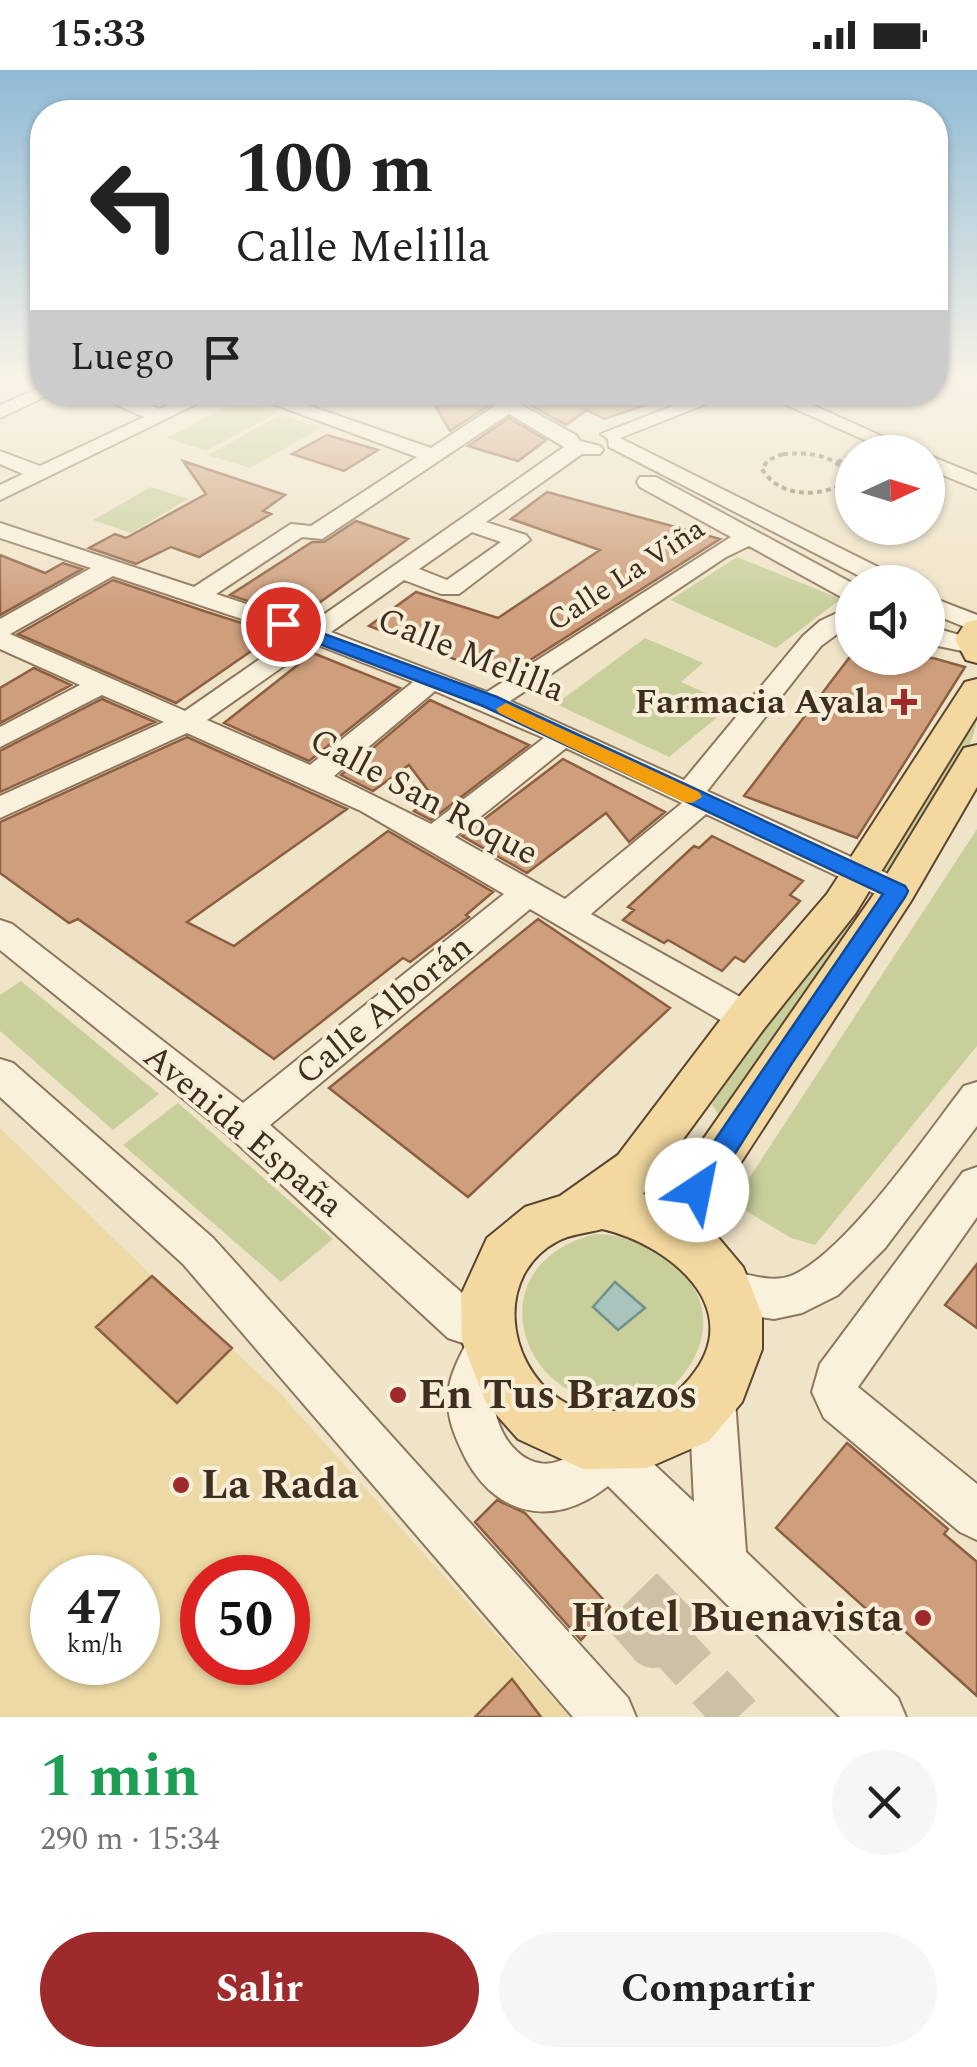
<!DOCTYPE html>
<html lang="es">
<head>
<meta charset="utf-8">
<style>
  :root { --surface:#fff; --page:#f6f6f6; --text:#222; --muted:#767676; --accent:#9e2a2b }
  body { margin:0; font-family:Spectral,serif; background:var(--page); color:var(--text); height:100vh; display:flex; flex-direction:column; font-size:38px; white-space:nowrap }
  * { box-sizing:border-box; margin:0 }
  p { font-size:32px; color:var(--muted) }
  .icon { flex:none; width:55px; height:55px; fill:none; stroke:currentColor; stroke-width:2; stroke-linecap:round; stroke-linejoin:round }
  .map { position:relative; height:1647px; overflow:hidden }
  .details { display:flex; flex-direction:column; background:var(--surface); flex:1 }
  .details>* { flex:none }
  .guide { position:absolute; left:30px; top:30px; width:918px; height:305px; border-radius:40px; box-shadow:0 2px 8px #0004; background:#fff; color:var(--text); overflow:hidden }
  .needle { width:65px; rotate:86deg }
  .buttons { position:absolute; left:835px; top:365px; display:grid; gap:20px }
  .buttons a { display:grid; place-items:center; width:110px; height:110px; border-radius:50%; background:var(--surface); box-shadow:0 2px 8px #0004; font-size:50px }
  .speed { position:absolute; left:30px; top:1485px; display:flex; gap:20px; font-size:50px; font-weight:700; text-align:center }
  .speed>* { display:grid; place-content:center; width:130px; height:130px; border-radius:50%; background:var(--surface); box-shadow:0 2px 8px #0004; line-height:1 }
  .speed small { font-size:25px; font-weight:400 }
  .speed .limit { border:15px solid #d22; background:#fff; color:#111 }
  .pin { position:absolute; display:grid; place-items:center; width:85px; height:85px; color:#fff; margin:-42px; border:5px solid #fff; border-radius:50%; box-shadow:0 2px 10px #0007 }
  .me { position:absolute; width:110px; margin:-55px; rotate:34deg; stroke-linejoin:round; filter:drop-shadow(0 0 8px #0008) }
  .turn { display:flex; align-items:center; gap:35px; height:210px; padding:0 40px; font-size:45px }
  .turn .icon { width:130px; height:130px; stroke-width:2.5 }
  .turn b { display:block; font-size:70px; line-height:85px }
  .then { display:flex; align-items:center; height:95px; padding:0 40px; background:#0003; gap:20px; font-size:38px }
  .round { display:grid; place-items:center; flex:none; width:105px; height:105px; border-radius:52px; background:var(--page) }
  .headline { display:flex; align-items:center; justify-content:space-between; height:170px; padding:0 40px }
  h1 { font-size:60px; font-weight:700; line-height:75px; color:#1e9e55 }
  .button { display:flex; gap:20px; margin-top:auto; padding:20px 40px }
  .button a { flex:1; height:115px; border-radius:60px; background:var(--accent); color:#fff; font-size:40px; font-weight:700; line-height:115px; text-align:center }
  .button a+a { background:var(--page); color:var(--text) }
  .status { display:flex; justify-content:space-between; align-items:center; height:70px; padding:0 50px; background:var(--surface); direction:ltr }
  .status svg { height:28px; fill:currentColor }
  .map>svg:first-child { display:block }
</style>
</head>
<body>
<div class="status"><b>15:33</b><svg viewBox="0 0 49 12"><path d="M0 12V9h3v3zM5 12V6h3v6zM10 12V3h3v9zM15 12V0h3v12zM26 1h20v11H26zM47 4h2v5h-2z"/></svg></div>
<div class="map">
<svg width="977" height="1647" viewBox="0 0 977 1647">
  <rect width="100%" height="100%" fill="#f0e4c8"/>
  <!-- green -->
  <path fill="#c9cf9b" d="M239,330L278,342L207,381L167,368Z
    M280,345L321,358L250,398L208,385Z
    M151,417L188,429L131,463L93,450Z
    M737,487L841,529L776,578L670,530Z
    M645,568L703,593L681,612L732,635L669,687L556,634Z
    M977,645C977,685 913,769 890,805L878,799Z
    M977,759V976L815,1175L791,1168L733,1133Z
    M847,849L853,854L850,861L730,1041L718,1044L712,1035L714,1031L834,859Z
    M21,911L159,1024L113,1060L0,961V925Z
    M178,1033L333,1169L281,1212L123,1075Z
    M595,1164C669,1165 739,1234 683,1305C672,1320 655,1327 637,1331C528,1352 465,1198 595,1164Z"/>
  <!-- sand -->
  <path fill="#ecd9a5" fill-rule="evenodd" d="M0,1058L152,1206L279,1322L570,1647H0ZM52,1508H138V1592H52ZM202,1508H288V1592H202Z"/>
  <!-- water -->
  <path fill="#a9c4bc" stroke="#6f938a" stroke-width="2.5" d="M615,1212L645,1238L618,1260L593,1237Z"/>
  <!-- building -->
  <path fill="#cf9f7d" stroke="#8d5f41" stroke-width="2.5" d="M427,322H470L488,336L450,361Z
    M507,322H669L670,327L604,349L587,340L566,355Z
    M509,348L546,370L518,391L468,376Z
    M327,365L378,380L344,401L292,384Z
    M183,391L285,425L263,441L271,444L199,487L171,477L136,494L89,478L115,464L126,468L206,424Z
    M547,422L720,469L513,601H485L369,556L416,522L498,548L600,480L511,449Z
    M356,451L408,469L298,548L230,525L312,472H324Z
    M0,485L45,503L63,493L82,499L0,545Z
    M113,510L204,541L276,564L176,633L18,564Z
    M313,583L400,618L309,691L224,653Z
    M849,588H933L965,597L857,768L744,726Z
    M34,598L71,615L0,653V618Z
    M102,629L155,652L0,722V681Z
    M430,630L529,675L431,750L414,741L433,727L409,695L373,721L341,705Z
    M187,667L347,739L187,852L234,876L388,761L493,822L466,845L469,847L410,892L403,888L274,989L78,849L69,853L0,803V752Z
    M563,689L665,742L629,772L606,743L527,803L462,766Z
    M712,766L803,811L790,825L800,831L744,892L735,887L722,901L668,870L664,873L623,850L634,840L628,837L694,776L699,778Z
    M538,849L670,938L468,1127L329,1018Z
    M977,1194V1258L945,1235Z
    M152,1206L232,1278L177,1333L96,1257Z
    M847,1373L948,1459L944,1464L977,1492V1626L897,1554L893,1563L776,1458Z
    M497,1430L525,1443L610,1537L581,1570L475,1452Z
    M512,1609L541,1647H475Z"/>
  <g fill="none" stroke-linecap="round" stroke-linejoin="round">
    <!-- minor-tunnel -->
    <path stroke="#ccc0a6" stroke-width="48" stroke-dasharray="48 24" stroke-linecap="butt" d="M622,1539L653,1574L671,1552L639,1519
      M661,1564L738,1647"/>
    <!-- minor casing -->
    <g stroke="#8d765c" stroke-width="4">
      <path id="minor" d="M42,317V322H55L0,348V335Z
        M88,322H116L160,339L196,322H221L0,430V415L23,404L0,394V381L40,396L144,347Z
        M241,322H270L431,378L495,336L474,322H498L576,365L580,371L600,376L603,380L600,384H582L486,452L526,465L530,470L459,524H441L404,510L331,562L487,622L731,467L640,417L637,412L640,407H656L852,513V530L843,528L749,476L726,487L510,631L684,710L803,566L820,551L852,536V553L821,576L707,721L908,813L913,821L908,829L897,832L886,829L706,744L591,844L760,938L765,948L760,958L747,962L734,958L530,839L270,1055L477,1236L501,1244L511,1278C505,1292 495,1307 494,1322C491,1365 530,1415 572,1384L568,1374L575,1357L592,1350L607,1357L624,1349L641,1356L648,1373L643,1384L694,1432L689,1330L696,1314L712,1307L728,1314L735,1330L746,1482L898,1628L906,1647H840L608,1416C552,1461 490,1445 461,1379C452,1360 445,1340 449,1318C451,1303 459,1288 466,1274L448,1268L229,1066L0,880V850L12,854L243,1033L504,824L361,741L187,663L0,748V726L164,652L102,625L0,677V657L80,615L0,579V549L91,498L0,468V453L194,517L291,454L311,456L417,387ZM509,344L564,377L309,555L216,524L302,467L322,469ZM472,462L501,472L447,510L419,499ZM113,506L293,566L185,641L10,564ZM315,574L413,612L310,695L207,650ZM435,621L544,668L431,754L334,706ZM566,678L682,733L565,829L455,767Z
        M708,322H736L620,368L898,507L901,512H871L609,377L608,369L601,364Z
        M758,322H784L917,382H891Z
        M928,385L977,405V419L928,399Z
        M928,526L977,545V562L928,542Z
        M928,556L977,570V584L928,574Z
        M0,989L13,993L213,1168L628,1628L636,1647H573L183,1194L0,1027Z
        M977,1012V1056L885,1178L838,1225L802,1243L774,1249L745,1245L711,1233L704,1219L711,1205C738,1195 765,1217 793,1205C846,1182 927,1064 964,1016Z
        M977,1097V1147L858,1317L977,1414V1470L960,1462L824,1348L812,1322L820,1294L963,1102Z"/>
    </g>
    <!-- major casing -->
    <g stroke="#5b4430" stroke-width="4">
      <path id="major" d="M977,550V593L966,590L955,569L966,552Z
        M977,609V646L855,844L763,960L643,1124L670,1135L679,1104L883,811L964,678L977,675V717L911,831L721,1123L716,1165L743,1197L750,1214L762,1245V1279L742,1332L709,1371L647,1398L583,1399L518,1369L486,1333L462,1271L461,1225L487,1168L525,1137L560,1126L618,1085L731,936L827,824L965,612ZM602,1159C668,1174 749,1238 690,1308C668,1334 651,1341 618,1341C597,1341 577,1341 559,1329C505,1292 495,1204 558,1171C570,1164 588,1163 602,1159Z"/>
    </g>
    <!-- path -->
    <path stroke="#8d765c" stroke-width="4" stroke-dasharray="5 4" stroke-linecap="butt" d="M783,384C809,382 833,384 850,406L848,412C820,427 780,429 762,399L768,390Z
      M837,392L852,386"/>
    <!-- minor -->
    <use href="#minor" fill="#faf1dc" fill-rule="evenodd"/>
    <!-- major -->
    <use href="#major" fill="#f3d9a0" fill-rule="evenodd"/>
  </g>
  <!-- sky -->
  <linearGradient id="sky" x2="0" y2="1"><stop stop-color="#8fbad6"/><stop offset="0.57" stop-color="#f8f3e6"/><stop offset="1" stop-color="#f8f3e6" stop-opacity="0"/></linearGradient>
  <rect width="977" height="540" fill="url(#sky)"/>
  <!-- route -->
  <path fill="#1a73e8" stroke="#114b97" stroke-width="2.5" d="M283,549L497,627L905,816L908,821L905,827L792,993L707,1128L697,1132L687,1128L683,1120L687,1111L883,824L483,636L277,558L274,554Z"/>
  <!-- slow -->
  <path fill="#f59e0b" d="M506,633L699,722L702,727L692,733L684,732L499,643L496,639Z"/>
  <!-- markers -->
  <g fill="#9e2a2b" stroke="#f7eed8" stroke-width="4">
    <path d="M899 617h10v10h10v10h-10v10h-10v-10h-10v-10h10z"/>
    <circle cx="398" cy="1325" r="10"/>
    <circle cx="181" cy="1415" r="10"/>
    <circle cx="923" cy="1548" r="10"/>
  </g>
  <g text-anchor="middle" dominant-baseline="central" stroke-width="8" stroke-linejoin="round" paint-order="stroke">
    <!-- far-street labels -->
    <g font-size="30" fill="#3d2e20" stroke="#f7eed8">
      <text transform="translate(626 505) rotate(-33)">Calle La Viña</text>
    </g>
    <!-- street labels -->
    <g font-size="35" fill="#3d2e20" stroke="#f7eed8">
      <text transform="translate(471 585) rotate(22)">Calle Melilla</text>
      <text transform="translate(424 727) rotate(28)">Calle San Roque</text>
      <text transform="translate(384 940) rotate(-39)">Calle Alborán</text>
      <text transform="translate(243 1061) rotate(40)">Avenida España</text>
    </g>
    <!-- poi labels -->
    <g font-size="35" font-weight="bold" fill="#3d2e20" stroke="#f7eed8" text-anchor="end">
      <text x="884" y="632">Farmacia Ayala</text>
    </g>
    <!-- near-poi labels -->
    <g font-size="42" font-weight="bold" fill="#3d2e20" stroke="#f7eed8" text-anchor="start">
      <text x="418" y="1325">En Tus Brazos</text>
      <text x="201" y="1415">La Rada</text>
      <text x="903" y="1548" text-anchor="end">Hotel Buenavista</text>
    </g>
  </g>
</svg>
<div class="buttons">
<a><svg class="needle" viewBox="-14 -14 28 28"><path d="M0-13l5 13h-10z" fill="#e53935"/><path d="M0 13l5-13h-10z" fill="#767676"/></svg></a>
<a><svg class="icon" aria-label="sound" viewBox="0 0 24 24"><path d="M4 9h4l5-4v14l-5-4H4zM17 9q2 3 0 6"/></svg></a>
</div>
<div class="speed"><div>47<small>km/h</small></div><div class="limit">50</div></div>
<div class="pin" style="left:283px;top:554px;background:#d93025"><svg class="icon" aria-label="arrive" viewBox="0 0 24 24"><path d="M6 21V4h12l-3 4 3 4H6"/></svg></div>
<svg class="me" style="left:697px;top:1120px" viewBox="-20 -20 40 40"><circle r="19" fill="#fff"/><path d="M0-13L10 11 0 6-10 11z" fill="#1a73e8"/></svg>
<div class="guide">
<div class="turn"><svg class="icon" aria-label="left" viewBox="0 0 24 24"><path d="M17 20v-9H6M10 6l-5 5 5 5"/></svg><div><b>100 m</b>Calle Melilla</div></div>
<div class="then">Luego<svg class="icon" aria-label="arrive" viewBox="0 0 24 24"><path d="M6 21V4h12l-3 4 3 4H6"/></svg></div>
</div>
</div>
<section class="details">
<div class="headline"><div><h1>1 min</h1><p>290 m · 15:34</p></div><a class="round"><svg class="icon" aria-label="close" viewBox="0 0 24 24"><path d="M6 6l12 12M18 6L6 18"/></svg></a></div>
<div class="button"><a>Salir</a><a>Compartir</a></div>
</section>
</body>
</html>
